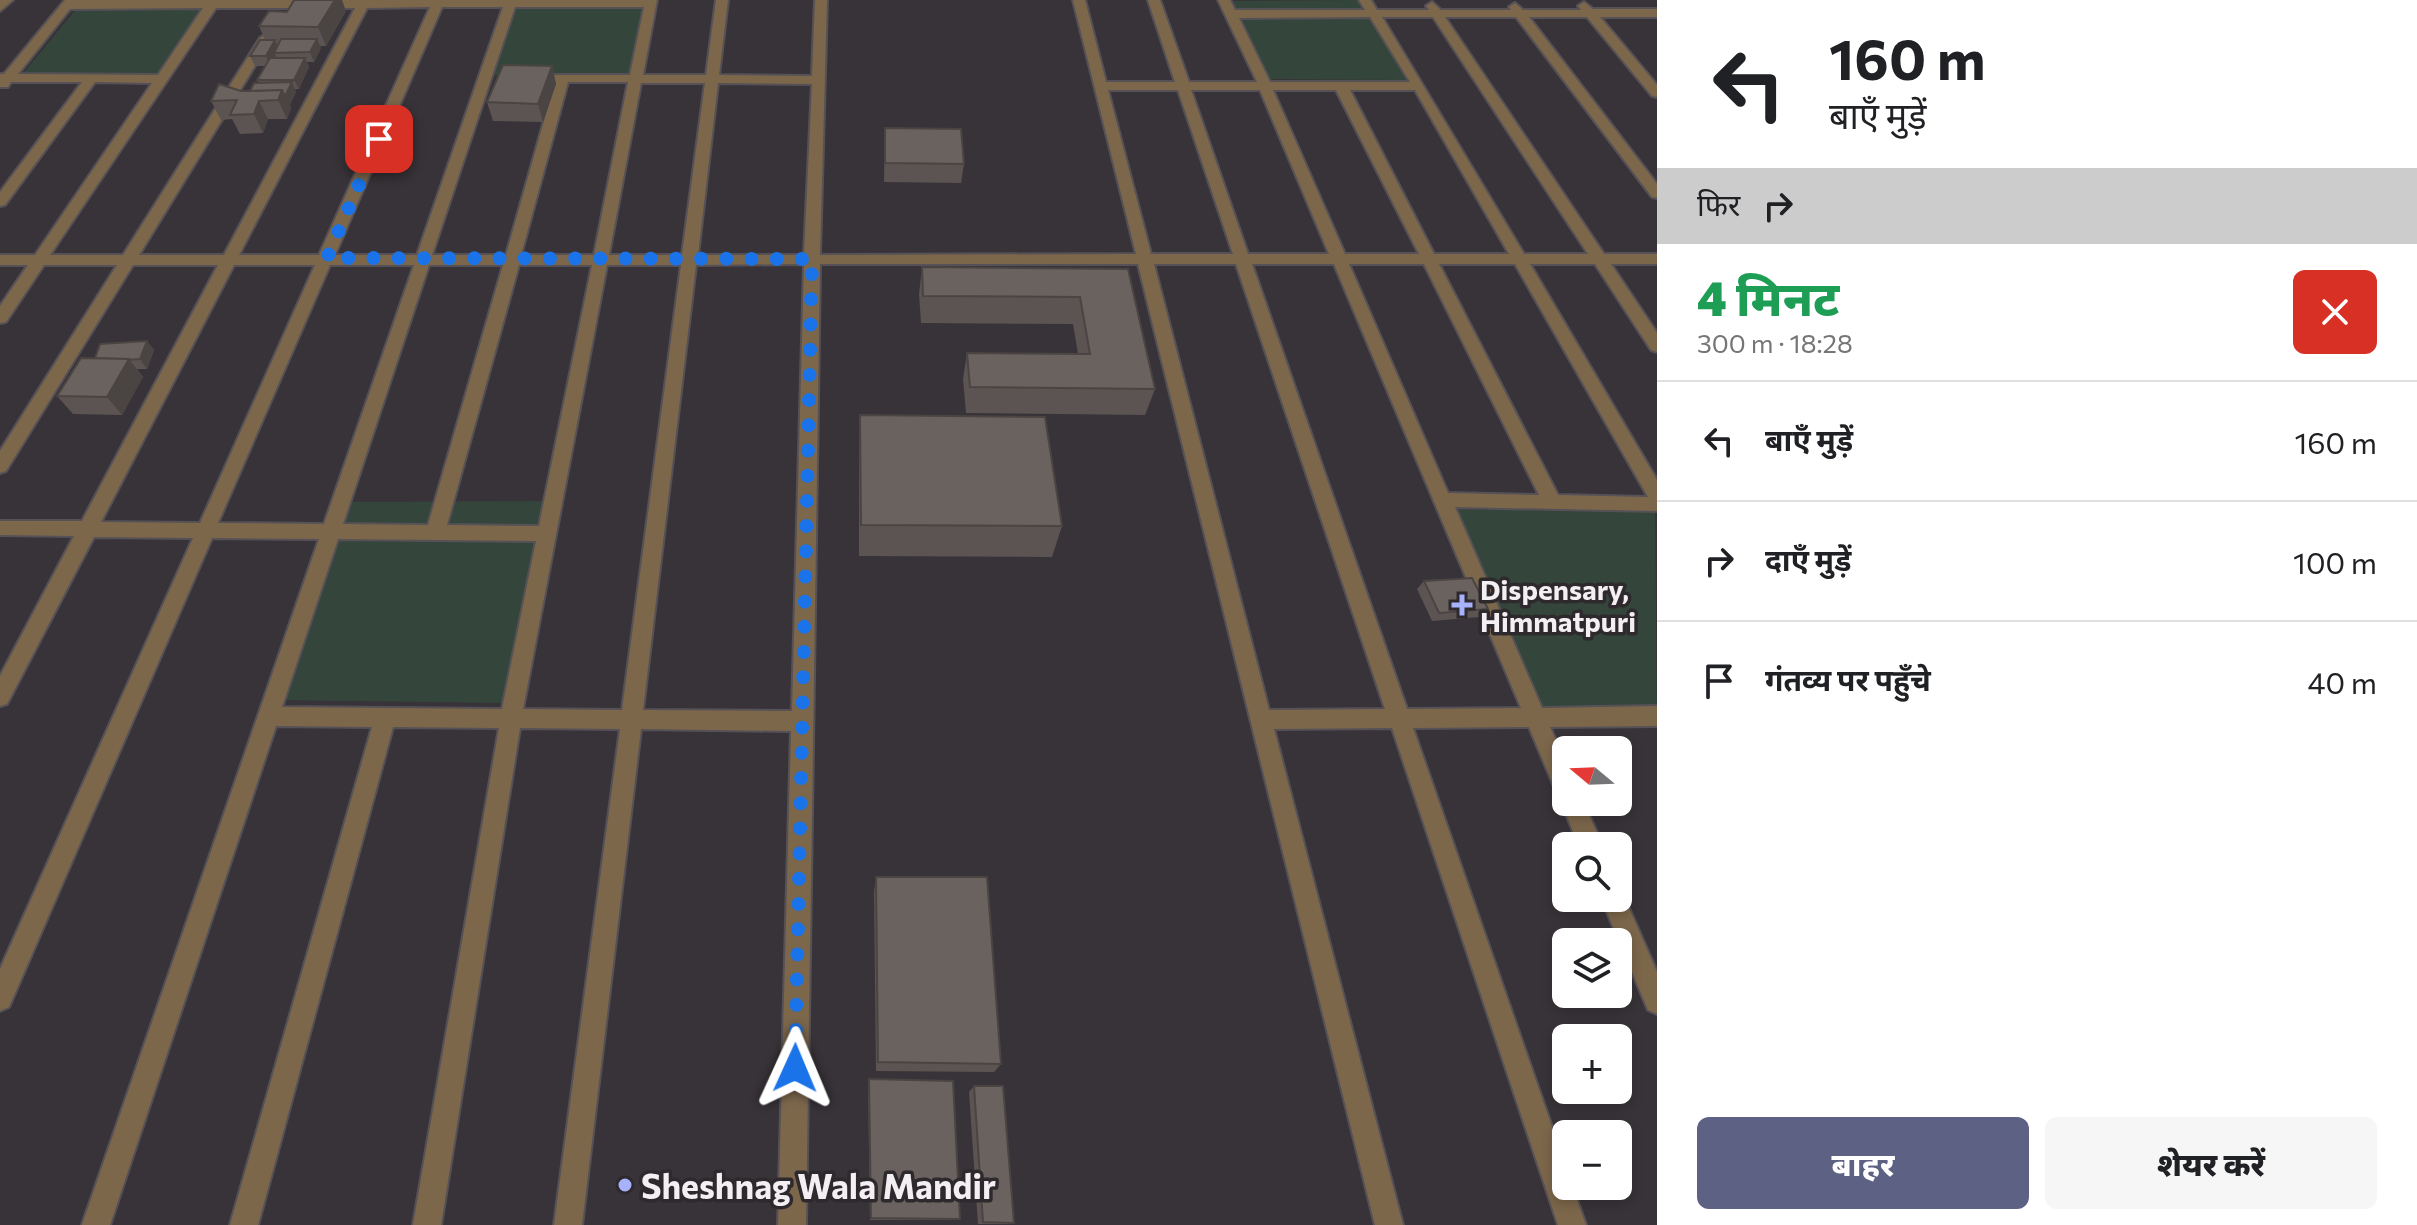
<!DOCTYPE html>
<html lang="hi">
<head>
<meta charset="utf-8">
<style>
  :root { --surface:#fff; --page:#f6f6f6; --text:#202124; --muted:#757577; --line:#e0e0e0; --accent:#5d6285 }
  body { margin:0; font-family:Commissioner,"Noto Sans Devanagari",sans-serif; background:var(--page); color:var(--text); height:100vh; display:flex; flex-direction:column; font-size:30px; white-space:nowrap }
  * { box-sizing:border-box; margin:0 }
  p { font-size:26px; color:var(--muted) }
  .icon { flex:none; width:44px; height:44px; fill:none; stroke:currentColor; stroke-width:2; stroke-linecap:round; stroke-linejoin:round }
  .map { position:relative; flex:1; overflow:hidden }
  .sheet { display:flex; flex-direction:column; background:var(--surface); width:760px }
  .sheet>* { flex:none }
  .top-card { background:#fff; color:var(--text); overflow:hidden }
  .needle { width:52px; rotate:289deg }
  .tools { position:absolute; left:1552px; top:736px; display:grid; gap:16px }
  .tools a { display:grid; place-items:center; width:80px; height:80px; border-radius:12px; background:var(--surface); box-shadow:0 4px 12px #0003; font-size:40px }
  .pin { position:absolute; display:grid; place-items:center; width:68px; height:68px; color:#fff; margin:-34px; border-radius:16px; box-shadow:0 4px 12px #0006 }
  .me { position:absolute; width:88px; margin:-44px; rotate:1deg; stroke-linejoin:round; filter:drop-shadow(0 0 6px #0008) }
  .turn { display:flex; align-items:center; gap:28px; height:168px; padding:0 40px; font-size:36px }
  .turn .icon { width:104px; height:104px; stroke-width:2.5 }
  .turn b { display:block; font-size:56px; line-height:68px }
  .then { display:flex; align-items:center; height:76px; padding:0 40px; background:#0003; gap:16px; font-size:30px }
  .round { display:grid; place-items:center; flex:none; width:84px; height:84px; border-radius:12px; background:var(--page) }
  .summary { display:flex; align-items:center; justify-content:space-between; height:136px; padding:0 40px }
  h1 { font-size:48px; font-weight:800; line-height:60px; color:#1e9e55 }
  .action { display:flex; gap:16px; margin-top:auto; padding:16px 40px }
  .action a { flex:1; height:92px; border-radius:12px; background:var(--accent); color:#fff; font-size:32px; font-weight:800; line-height:92px; text-align:center }
  .action a+a { background:var(--page); color:var(--text) }
  ul { padding:0; list-style:none }
  li { display:flex; align-items:center; gap:24px; height:120px; padding:0 40px; border-top:2px solid var(--line) }
  li div { flex:1 }
  li b { display:block; font-size:30px }
  li em { font-style:normal }
  main { display:flex; flex:1; min-height:0 }
  .map>svg:first-child { display:block }
</style>
</head>
<body>
<main>
<div class="map">
<svg width="1657" height="1225" viewBox="0 0 1657 1225">
  <rect width="100%" height="100%" fill="#383338"/>
  <!-- green -->
  <path fill="#34463b" d="M84,0H213L159,78L20,77Z
    M517,0H646L629,76L491,75Z
    M1362,0L1407,80L1267,79L1233,1Z
    M546,501L503,703L278,700L347,502Z
    M1655,508L1657,710L1541,708L1455,509Z"/>
  <g fill="none" stroke-linecap="round" stroke-linejoin="round">
    <!-- minor casing -->
    <g stroke="#565156" stroke-width="4">
      <path id="minor" d="M0,0H13L0,11Z
        M65,0H657L643,75H706L716,0H728L719,75L812,76L815,0H827L820,255L1136,254L1073,0H1085L1106,82H1175L1148,0H1160L1189,82H1257L1218,0H1230L1235,10H1365L1359,0H1371L1377,10H1429L1426,6L1432,2L1441,10H1511L1509,7L1515,3L1523,10H1581L1578,6L1584,2L1593,9H1657V17H1600L1657,85V97L1652,96L1587,17H1529L1657,184V198L1652,197L1516,17H1445L1604,254H1657V264H1611L1657,333V352L1651,350L1595,264H1530L1657,480V511L1455,507L1542,708L1657,706V726L1550,727L1566,763V802H1583L1603,846H1579L1561,802L1562,798L1558,796L1529,727L1413,728L1566,1167V1186H1572L1586,1225H1558L1392,728L1274,729L1403,1225H1375L1138,264H820L806,1225H778L791,731L641,729L582,1225H554L620,729L520,728L441,1225H413L499,728L393,727L258,1225H230L372,727L276,726L110,1225H82L319,539L212,538L9,1007L0,1011V969L193,538L94,537L7,704L0,706V676L74,536L0,535V521H82L218,265H133L6,471L0,473V451L117,265H44L6,322L0,323V306L28,265H0V255H35L152,83L95,82L5,205L0,206V192L82,82H11L8,87H0V74H4ZM430,7L319,255H239L367,8ZM442,7H503L417,255H335ZM515,7H644L630,75H546V81L555,82L506,255H432ZM203,8L158,75L18,74L70,9ZM216,8H355L224,255H139L272,38L266,34L260,38L123,255H50ZM1370,17L1410,82H1270L1239,18ZM1382,17H1433L1588,254H1524ZM568,82H628L594,255H521ZM641,83H705L682,255H609ZM718,83L812,84L804,255H698ZM1108,90H1178L1233,254H1151ZM1191,90H1260L1329,254H1248ZM1273,90H1336L1419,254H1345ZM1350,90H1415L1509,254H1434ZM804,264L792,711L643,710L696,265ZM1154,264H1236L1385,709L1269,710ZM1252,264H1334L1521,708L1407,709ZM1349,264H1424L1539,495L1448,493ZM1439,264H1515L1648,497L1558,495ZM234,265H315L200,523L101,522ZM330,265H414L324,524L218,523ZM429,265H503L428,525L343,524ZM519,265H592L539,526L447,525ZM607,265H681L622,710L523,709ZM338,539L536,541L502,709L282,707Z
        M1618,888L1621,890L1657,972V1014L1648,1010L1601,898H1618Z"/>
    </g>
    <!-- minor -->
    <use href="#minor" fill="#7c674b" fill-rule="evenodd"/>
  </g>
  <!-- wall -->
  <path fill="#5b5452" d="M346,11L326,46H320L321,48L314,62H307L309,67L299,89H295L296,92L290,105L291,108L287,119H268L263,133L240,134L232,119L221,120L211,101L241,91H250L259,83L257,80L266,66H255L250,56L265,40L259,26Z
    M552,66L556,84L543,122L493,121L487,102Z
    M885,128L964,164L961,183L884,182Z
    M922,267L1128,269L1155,389L1145,415L966,413L963,379L967,353L1078,354L1073,324L921,323L919,294Z
    M147,341L154,350L147,369H137L143,377L122,415L73,414L57,396L95,358Z
    M860,415L1062,526L1052,557L859,556V448Z
    M1424,581L1488,609L1480,617L1432,621L1417,589Z
    M876,877L1001,1064L994,1072L876,1071L874,892Z
    M869,1079L960,1219L955,1220H870L868,1085Z
    M974,1086L1014,1223L1008,1224H978L969,1092Z"/>
  <!-- shaded-wall -->
  <path fill="#4a4542" d="M335,0H342L346,11L326,46L318,27Z
    M317,39L321,48L314,62L310,52Z
    M275,40L279,49L274,53L276,56L270,65L266,56Z
    M305,58L309,67L299,89L294,80Z
    M552,66L556,84L543,122L538,104Z
    M292,82L296,92L290,105L291,108L287,119L278,100L282,90Z
    M259,101L268,119L263,133L254,114Z
    M147,341L154,350L147,369L140,359Z
    M129,359L143,377L122,415L107,397Z"/>
  <!-- building -->
  <path fill="#6a625f" stroke="#4a4542" stroke-width="2" d="M294,0H335L318,27L259,26L269,11L287,12Z
    M281,39H317L310,52L274,53Z
    M260,40H275L266,56H250Z
    M270,58H305L294,80H257Z
    M503,65L552,66L538,104L487,102Z
    M292,82L285,96L282,90L250,91L254,83Z
    M219,84L241,91L282,90L278,100L259,101L254,114L230,115L237,100L211,101Z
    M885,128L961,129L964,164L885,163Z
    M922,267L1128,269L1155,389L970,387L967,353L1090,354L1080,297L923,296Z
    M147,341L140,359L129,360V359L95,358L100,344Z
    M81,358L129,359L107,397L57,396Z
    M860,415L1045,417L1062,526L861,525Z
    M1472,578L1488,609L1439,613L1424,581Z
    M876,877H987L1001,1064L878,1062Z
    M869,1079L953,1081L960,1219L871,1218Z
    M974,1086H1003L1014,1223L983,1222Z"/>
  <g fill="none" stroke-linecap="round" stroke-linejoin="round">
    <!-- route -->
    <path stroke="#1a73e8" stroke-width="14" stroke-dasharray="0 25.2" d="M379,139L327,258L812,259L795,1068"/>
  </g>
  <!-- markers -->
  <g fill="#a7b1fc" stroke="#2e292d" stroke-width="3">
    <path d="M1458 593h8v8h8v8h-8v8h-8v-8h-8v-8h8z"/>
    <circle cx="625" cy="1185" r="8"/>
  </g>
  <g text-anchor="middle" dominant-baseline="central" stroke-width="7" stroke-linejoin="round" paint-order="stroke">
    <!-- poi labels -->
    <g font-size="28" font-weight="bold" fill="#f3eff2" stroke="#2e292d" text-anchor="start">
      <text x="1480" y="589">Dispensary,<tspan x="1480" dy="32">Himmatpuri</tspan></text>
    </g>
    <!-- near-poi labels -->
    <g font-size="34" font-weight="bold" fill="#f3eff2" stroke="#2e292d" text-anchor="start">
      <text x="641" y="1185">Sheshnag Wala Mandir</text>
    </g>
  </g>
</svg>
<div class="tools">
<a><svg class="needle" viewBox="-14 -14 28 28"><path d="M0-13l5 13h-10z" fill="#e53935"/><path d="M0 13l5-13h-10z" fill="#757577"/></svg></a>
<a><svg class="icon" aria-label="search" viewBox="0 0 24 24"><circle cx="10" cy="10" r="6"/><path d="M15 15l6 6"/></svg></a>
<a><svg class="icon" aria-label="layers" viewBox="0 0 24 24"><path d="M12 4l9 5-9 5-9-5zM3 14l9 5 9-5"/></svg></a>
<a>+</a>
<a>−</a>
</div>
<div class="pin" style="left:379px;top:139px;background:#d93025"><svg class="icon" aria-label="arrive" viewBox="0 0 24 24"><path d="M6 21V4h12l-3 4 3 4H6"/></svg></div>
<svg class="me" style="left:795px;top:1068px" viewBox="-20 -20 40 40"><path d="M0-17L14 15 0 8-14 15z" fill="#1a73e8" stroke="#fff" stroke-width="4"/></svg>
</div>
<section class="sheet">
<div class="top-card">
<div class="turn"><svg class="icon" aria-label="left" viewBox="0 0 24 24"><path d="M17 20v-9H6M10 6l-5 5 5 5"/></svg><div><b>160 m</b>बाएँ मुड़ें</div></div>
<div class="then">फिर<svg class="icon" aria-label="right" viewBox="0 0 24 24"><path d="M7 20v-9h11M14 6l5 5-5 5"/></svg></div>
</div>
<div class="summary"><div><h1>4 मिनट</h1><p>300 m · 18:28</p></div><a class="round" style="background:#d93025;color:#fff"><svg class="icon" aria-label="close" viewBox="0 0 24 24"><path d="M6 6l12 12M18 6L6 18"/></svg></a></div>
<ul>
<li><svg class="icon" aria-label="left" viewBox="0 0 24 24"><path d="M17 20v-9H6M10 6l-5 5 5 5"/></svg><div><b>बाएँ मुड़ें</b></div><em>160 m</em></li>
<li><svg class="icon" aria-label="right" viewBox="0 0 24 24"><path d="M7 20v-9h11M14 6l5 5-5 5"/></svg><div><b>दाएँ मुड़ें</b></div><em>100 m</em></li>
<li><svg class="icon" aria-label="arrive" viewBox="0 0 24 24"><path d="M6 21V4h12l-3 4 3 4H6"/></svg><div><b>गंतव्य पर पहुँचे</b></div><em>40 m</em></li>
</ul>
<div class="action"><a>बाहर</a><a>शेयर करें</a></div>
</section>
</main>
</body>
</html>
